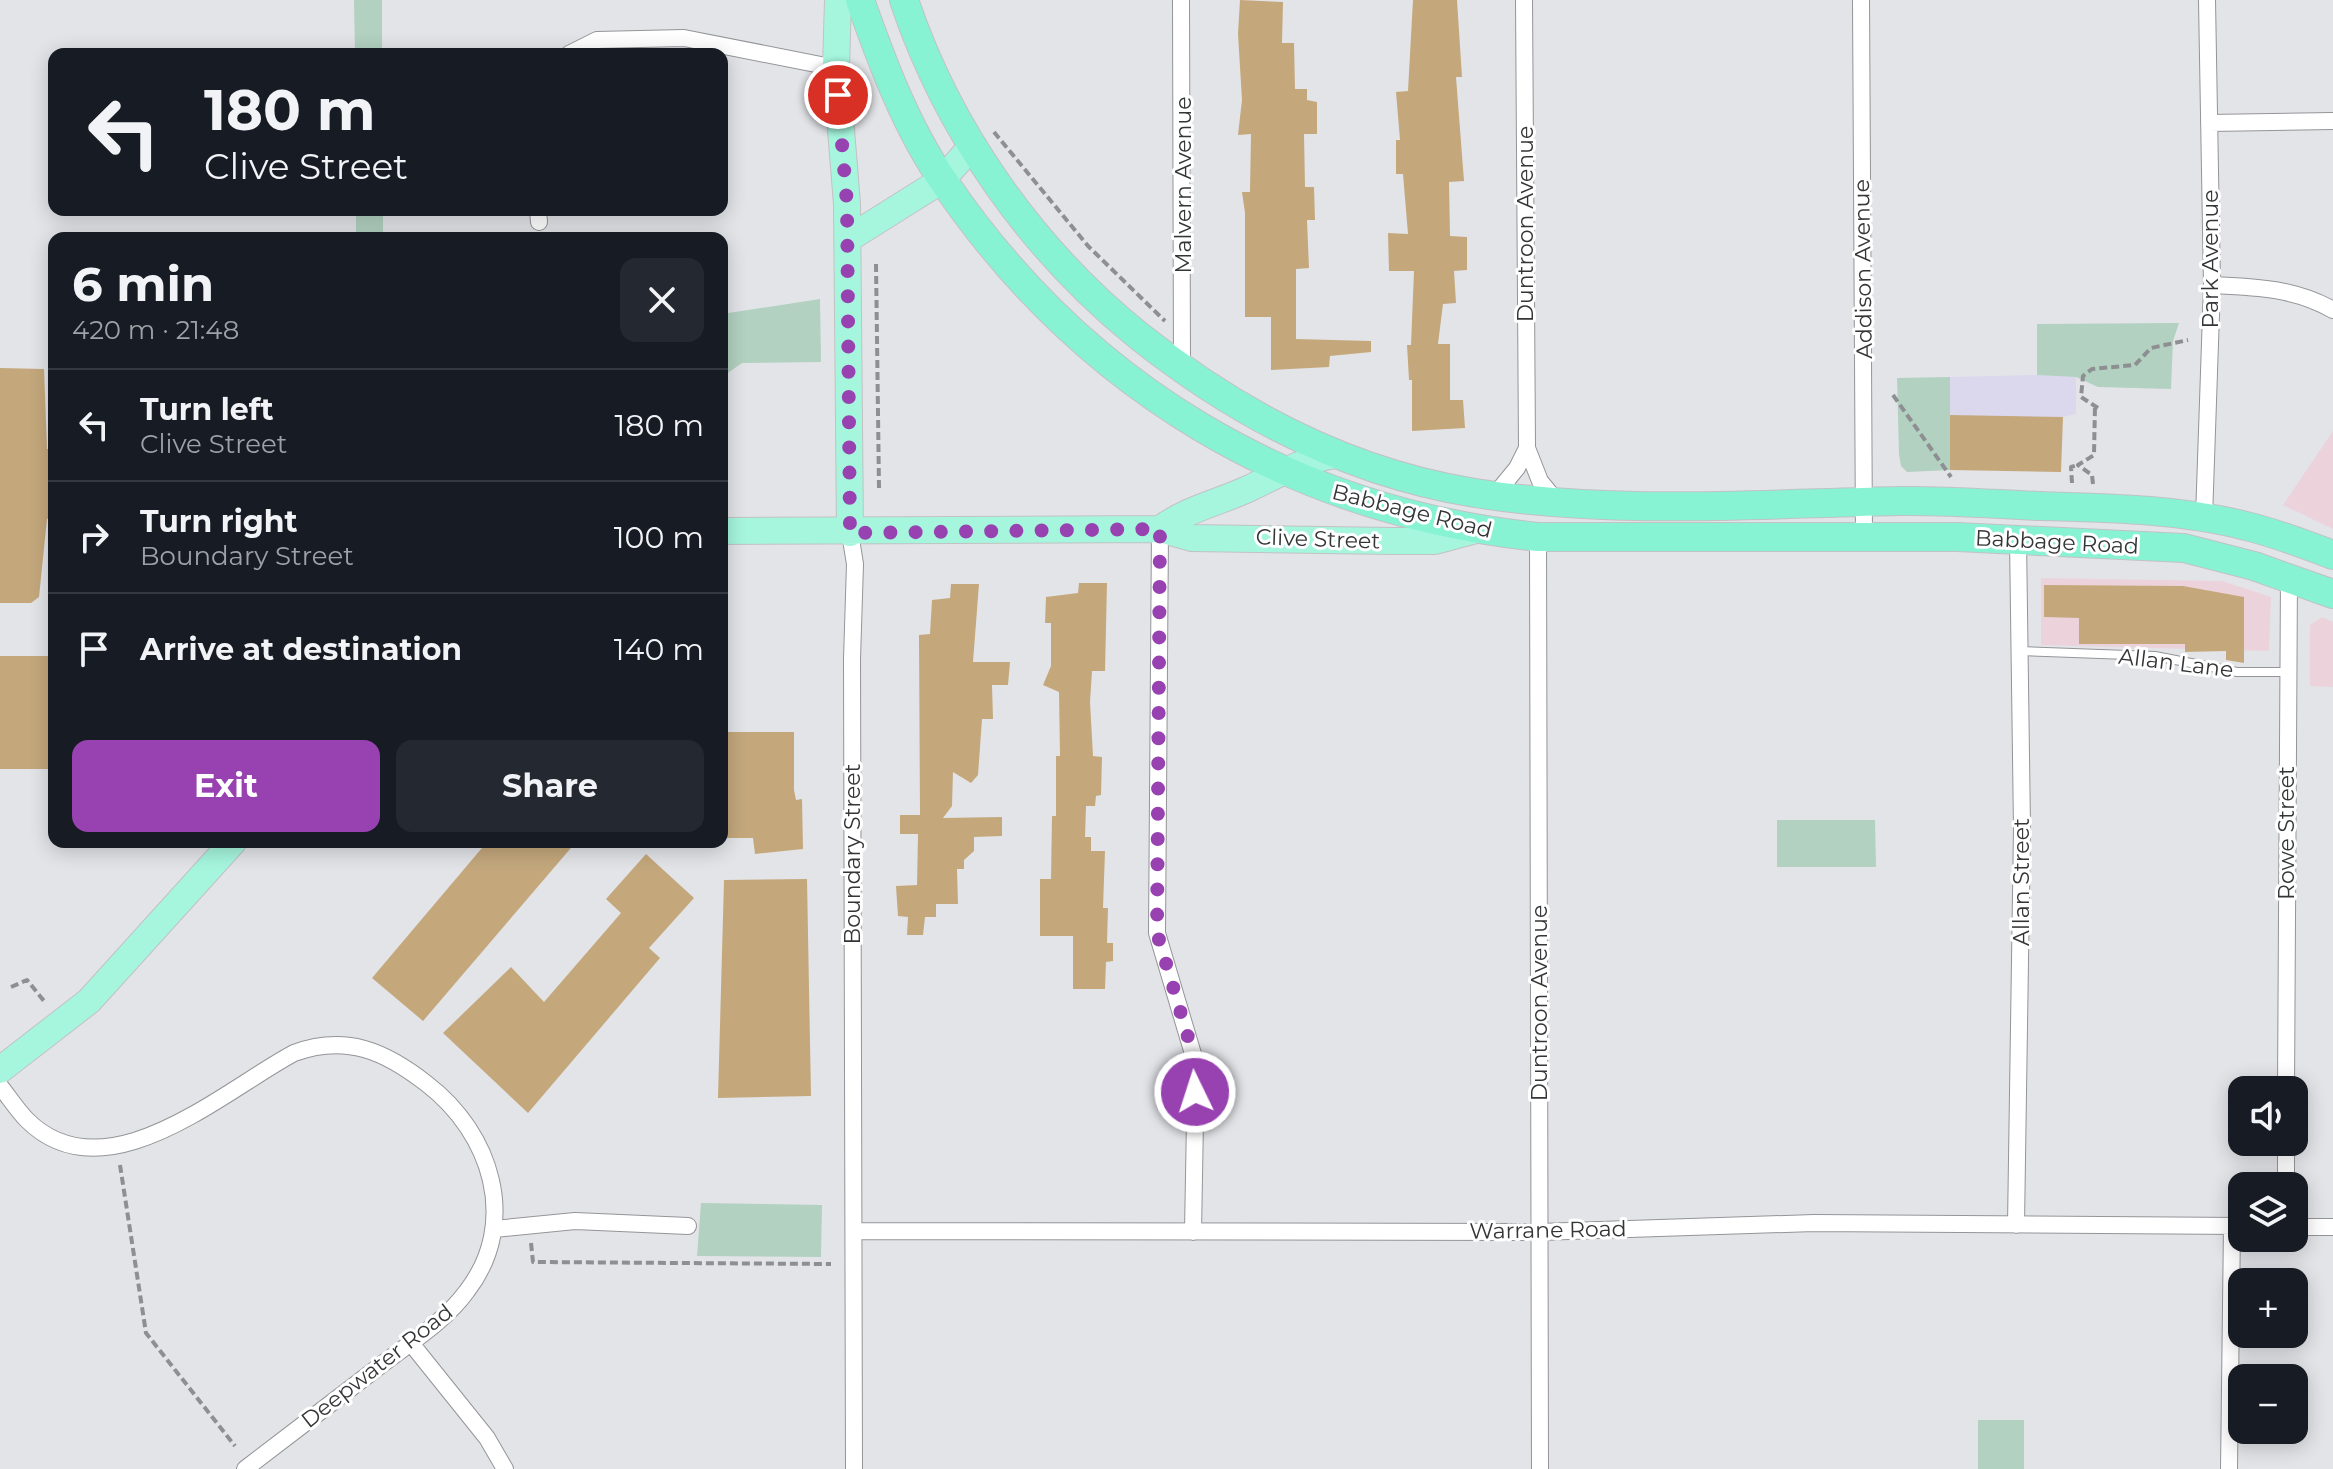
<!DOCTYPE html>
<html lang="en">
<head>
<meta charset="utf-8">
<style>
  :root { --surface:#171b24; --page:#242831; --text:#f1f3f6; --muted:#9ea1a6; --line:#363941; --accent:#9742b0 }
  body { margin:0; font-family:Montserrat,sans-serif; background:var(--page); color:var(--text); height:100vh; display:flex; flex-direction:column; font-size:30px; white-space:nowrap }
  * { box-sizing:border-box; margin:0 }
  p { font-size:26px; color:var(--muted) }
  .icon { flex:none; width:44px; height:44px; fill:none; stroke:currentColor; stroke-width:2; stroke-linecap:round; stroke-linejoin:round }
  .map { position:relative; flex:1; overflow:hidden }
  .sheet { position:absolute; left:48px; top:232px; width:680px; height:616px; display:flex; flex-direction:column; background:var(--surface); border-radius:16px; box-shadow:0 4px 20px #0003 }
  .sheet>* { flex:none }
  .banner { position:absolute; left:48px; top:48px; width:680px; height:168px; border-radius:16px; box-shadow:0 4px 20px #0003; background:#171b24; color:var(--text); overflow:hidden }
  .controls { position:absolute; left:2228px; top:1076px; display:grid; gap:16px }
  .controls a { display:grid; place-items:center; width:80px; height:80px; border-radius:16px; background:var(--surface); box-shadow:0 4px 20px #0003; font-size:40px }
  .pin { position:absolute; display:grid; place-items:center; width:68px; height:68px; color:#fff; margin:-34px; border:4px solid #fff; border-radius:50%; box-shadow:0 2px 8px #0007 }
  .me { position:absolute; width:88px; margin:-44px; rotate:356deg; stroke-linejoin:round; filter:drop-shadow(0 0 6px #0008) }
  .turn { display:flex; align-items:center; gap:28px; height:168px; padding:0 24px; font-size:36px }
  .turn .icon { width:104px; height:104px; stroke-width:2.5 }
  .turn b { display:block; font-size:56px; line-height:68px }
  .round { display:grid; place-items:center; flex:none; width:84px; height:84px; border-radius:16px; background:var(--page) }
  .headline { display:flex; align-items:center; justify-content:space-between; height:136px; padding:0 24px }
  h1 { font-size:48px; font-weight:700; line-height:60px }
  .cta { display:flex; gap:16px; margin-top:auto; padding:16px 24px }
  .cta a { flex:1; height:92px; border-radius:16px; background:var(--accent); color:#fff; font-size:32px; font-weight:700; line-height:92px; text-align:center }
  .cta a+a { background:var(--page); color:var(--text) }
  ul { padding:0; list-style:none }
  li { display:flex; align-items:center; gap:24px; height:112px; padding:0 24px; border-top:2px solid var(--line) }
  li div { flex:1 }
  li b { display:block; font-size:30px }
  li em { font-style:normal }
  .map>svg:first-child { display:block }
</style>
</head>
<body>
<div class="map">
<svg width="2333" height="1469" viewBox="0 0 2333 1469">
  <rect width="100%" height="100%" fill="#e3e4e8"/>
  <!-- commercial -->
  <path fill="#ecd3db" d="M2333,431V529L2283,505Z
    M2041,578L2222,581L2271,597L2269,651L2041,645Z
    M2322,617L2333,622V687L2310,686V625Z"/>
  <!-- education -->
  <path fill="#dbd7ed" d="M2037,375L2076,377V414L2063,417L2043,444L1950,443V377Z"/>
  <!-- green -->
  <path fill="#b2d1c0" d="M354,0H382V54H355Z
    M356,210H383V238H356Z
    M820,299L821,362L742,363L722,377V314Z
    M2179,323L2173,341L2171,389L2098,387L2076,377L2037,375V324Z
    M1950,377V470L1907,472L1901,466L1899,454L1897,378Z
    M1777,820H1875L1876,867H1777Z
    M701,1203L822,1205L821,1257L697,1256Z
    M1978,1420H2024V1469H1978Z"/>
  <!-- building -->
  <path fill="#c4a87c" d="M1240,0L1283,2L1282,43H1294L1295,89H1307V100L1317,102V134H1304L1305,187H1314L1315,220H1307L1309,268L1296,269V339L1371,341V352L1330,356L1329,367L1271,370V317H1245V213L1242,192H1250L1251,134L1238,135L1242,100L1238,34Z
    M1413,0H1457L1462,77H1456L1464,181L1449,182L1450,236L1467,237V270L1454,271L1456,303L1443,304L1438,344H1450V400H1463L1465,428L1412,431V380H1409L1407,345H1411L1414,271H1389L1388,233L1408,234L1403,174H1396V140H1400L1396,92L1408,91Z
    M0,368L44,369L47,449H53L52,518L47,519L39,597L31,603H0Z
    M1950,415L2063,417L2061,472L1950,470Z
    M1079,583H1107L1105,671H1092L1090,702L1093,756L1102,757L1101,795L1096,796L1095,806H1086L1085,837H1091V851H1105L1103,908H1108L1107,943H1113V961L1106,962L1105,989H1073V936H1040V879H1051L1052,816H1056V756H1060L1059,692L1043,685L1051,666V623H1045L1046,597L1078,593Z
    M951,584H979L973,662H1010L1008,685H992L993,719H982L978,775L971,783L953,772L952,806L943,818L1002,817V836L974,837V851L964,860V869H957L958,904H936V917H925L923,935H907L908,917L898,916L896,886L917,885L918,834H900V815H920L919,635L930,634L932,600L950,598Z
    M2044,585L2183,586L2244,597V663L2226,660V651L2185,652V644H2079V618L2044,617Z
    M0,656H54V769H0Z
    M722,732H794V790L796,800L802,799L803,849L755,854L753,838H722Z
    M487,842H576L423,1021L372,978Z
    M646,854L694,898L649,948L660,958L528,1113L443,1033L511,967L544,1002L621,913L606,899Z
    M807,879L811,1096L718,1098L724,880Z"/>
  <g fill="none" stroke-linecap="round" stroke-linejoin="round">
    <!-- service casing -->
    <g stroke="#949598" stroke-width="10">
      <path id="service" d="M2017,651L2155,656L2237,672H2286"/>
    </g>
    <!-- minor casing -->
    <g stroke="#949598" stroke-width="18">
      <path id="minor" d="M1181,0L1182,370
        M1524,0L1527,448L1540,481L1557,502
        M1861,0L1864,539
        M569,54L597,40L684,38L836,68
        M2209,123L2333,121
        M538,210L539,222
        M2212,285C2255,287 2295,288 2333,310
        M1494,496L1517,468L1527,448
        M2204,518L2212,285L2207,0
        M1160,529L1157,933L1196,1064L1193,1232
        M850,533L855,564L852,659L854,1469
        M1538,537L1540,1469
        M0,1086C9,1097 17,1110 27,1120C105,1198 223,1091 294,1053C346,1034 385,1051 427,1084C491,1133 520,1222 467,1291C446,1320 413,1341 385,1362C338,1398 292,1433 245,1469
        M2286,1090L2289,576
        M2286,1186V1142
        M2016,1225L2022,828L2018,539
        M2294,1227H2333
        M494,1229L575,1221L688,1226
        M854,1231L1539,1232L1814,1223L2242,1226
        M410,1342L487,1438L505,1469
        M2229,1469L2232,1226"/>
    </g>
    <!-- primary casing -->
    <g stroke="#c2c2c3" stroke-width="28">
      <path id="primary" d="M838,0L836,68L847,204L850,533
        M848,239L942,180L972,146
        M1160,529C1189,508 1218,503 1250,488C1279,474 1303,460 1336,455
        M722,531L1160,529L1192,538L1394,541H1435L1476,530
        M0,1070L89,1001L233,842"/>
    </g>
    <!-- trunk casing -->
    <g stroke="#c2c2c3" stroke-width="30">
      <path id="trunk" d="M860,0C882,62 906,127 944,182C1084,388 1291,511 1538,537H1957L2184,548L2254,566L2333,594
        M904,0C948,131 1032,250 1139,336C1237,414 1350,473 1475,493C1614,515 1758,504 1898,501C1945,500 1993,504 2040,506C2108,508 2180,509 2246,526C2276,533 2304,544 2333,555"/>
    </g>
    <!-- path -->
    <path stroke="#8e8f92" stroke-width="4" stroke-dasharray="8 4" stroke-linecap="butt" d="M994,132L1088,246L1165,321
      M876,264L879,488
      M1893,395L1951,477
      M2098,408L2081,397L2083,376L2092,369L2135,365L2151,348L2188,340
      M2072,483L2071,467L2078,465
      M2093,484L2092,475L2078,465L2094,455L2095,405
      M11,987L27,980L44,1001
      M120,1165L146,1333L235,1446
      M531,1243L533,1262L831,1264"/>
    <!-- service -->
    <use href="#service" stroke="#fff" stroke-width="8"/>
    <!-- minor -->
    <use href="#minor" stroke="#fff" stroke-width="16"/>
    <!-- primary -->
    <use href="#primary" stroke="#a6f6dd" stroke-width="26"/>
    <!-- trunk -->
    <use href="#trunk" stroke="#88f3d2" stroke-width="28"/>
  </g>
  <g fill="none" stroke-linecap="round" stroke-linejoin="round">
    <!-- route -->
    <path stroke="#9742b0" stroke-width="14" stroke-dasharray="0 25.2" d="M838,95L847,204L850,533L1160,529L1157,933L1196,1064L1195,1092"/>
  </g>
  <g text-anchor="middle" dominant-baseline="central" stroke-width="6" stroke-linejoin="round" paint-order="stroke">
    <!-- street labels -->
    <g font-size="22" fill="#343536" stroke="#fff">
      <text transform="translate(1183 185) rotate(-90)">Malvern Avenue</text>
      <text transform="translate(1525 224) rotate(-90)">Duntroon Avenue</text>
      <text transform="translate(2210 259) rotate(-90)">Park Avenue</text>
      <text transform="translate(1863 269) rotate(-91)">Addison Avenue</text>
      <text transform="translate(1412 511) rotate(14)">Babbage Road</text>
      <text transform="translate(1318 539) rotate(2)">Clive Street</text>
      <text transform="translate(2057 542) rotate(3)">Babbage Road</text>
      <text transform="translate(2176 663) rotate(7)">Allan Lane</text>
      <text transform="translate(2286 833) rotate(-90)">Rowe Street</text>
      <text transform="translate(852 854) rotate(-90)">Boundary Street</text>
      <text transform="translate(2021 882) rotate(-90)">Allan Street</text>
      <text transform="translate(1539 1003) rotate(-90)">Duntroon Avenue</text>
      <text transform="translate(1548 1230) rotate(-1)">Warrane Road</text>
      <text transform="translate(377 1366) rotate(-38)">Deepwater Road</text>
    </g>
  </g>
</svg>
<div class="controls">
<a><svg class="icon" aria-label="sound" viewBox="0 0 24 24"><path d="M4 9h4l5-4v14l-5-4H4zM17 9q2 3 0 6"/></svg></a>
<a><svg class="icon" aria-label="layers" viewBox="0 0 24 24"><path d="M12 4l9 5-9 5-9-5zM3 14l9 5 9-5"/></svg></a>
<a>+</a>
<a>−</a>
</div>
<div class="pin" style="left:838px;top:95px;background:#d93025"><svg class="icon" aria-label="arrive" viewBox="0 0 24 24"><path d="M6 21V4h12l-3 4 3 4H6"/></svg></div>
<svg class="me" style="left:1195px;top:1092px" viewBox="-20 -20 40 40"><circle r="17" fill="#9742b0" stroke="#fff" stroke-width="3"/><path d="M0-11L8 9 0 5-8 9z" fill="#fff"/></svg>
<div class="banner">
<div class="turn"><svg class="icon" aria-label="left" viewBox="0 0 24 24"><path d="M17 20v-9H6M10 6l-5 5 5 5"/></svg><div><b>180 m</b>Clive Street</div></div>
</div>
<section class="sheet">
<div class="headline"><div><h1>6 min</h1><p>420 m · 21:48</p></div><a class="round"><svg class="icon" aria-label="close" viewBox="0 0 24 24"><path d="M6 6l12 12M18 6L6 18"/></svg></a></div>
<ul>
<li><svg class="icon" aria-label="left" viewBox="0 0 24 24"><path d="M17 20v-9H6M10 6l-5 5 5 5"/></svg><div><b>Turn left</b><p>Clive Street</p></div><em>180 m</em></li>
<li><svg class="icon" aria-label="right" viewBox="0 0 24 24"><path d="M7 20v-9h11M14 6l5 5-5 5"/></svg><div><b>Turn right</b><p>Boundary Street</p></div><em>100 m</em></li>
<li><svg class="icon" aria-label="arrive" viewBox="0 0 24 24"><path d="M6 21V4h12l-3 4 3 4H6"/></svg><div><b>Arrive at destination</b></div><em>140 m</em></li>
</ul>
<div class="cta"><a>Exit</a><a>Share</a></div>
</section>
</div>
</body>
</html>
